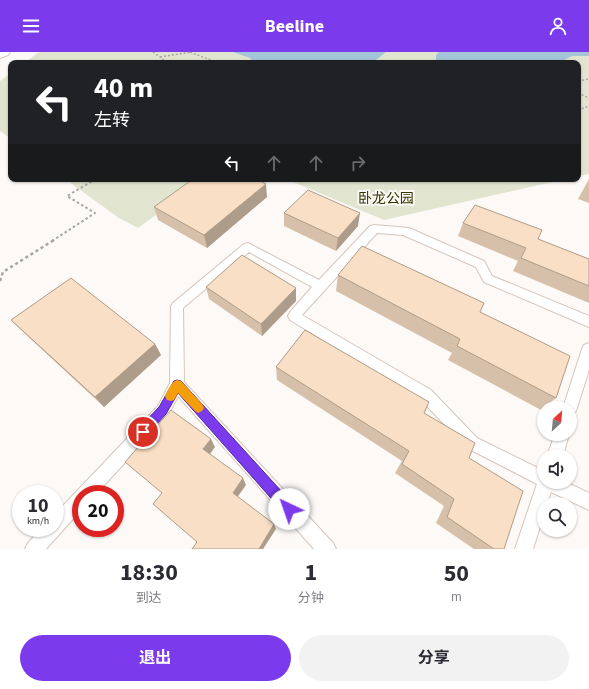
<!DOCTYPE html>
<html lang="zh">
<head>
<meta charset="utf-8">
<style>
  :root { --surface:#fff; --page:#f2f2f3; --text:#2b2b33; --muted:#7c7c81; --accent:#7c3aed }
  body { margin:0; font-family:"Source Sans 3","Noto Sans SC",sans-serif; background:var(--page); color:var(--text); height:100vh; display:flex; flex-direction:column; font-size:15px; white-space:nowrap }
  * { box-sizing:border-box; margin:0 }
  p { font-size:13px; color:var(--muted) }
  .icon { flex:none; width:22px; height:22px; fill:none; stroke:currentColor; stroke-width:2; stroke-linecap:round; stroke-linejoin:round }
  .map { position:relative; height:497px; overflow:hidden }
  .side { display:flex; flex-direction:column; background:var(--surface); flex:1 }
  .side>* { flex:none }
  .hud { position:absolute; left:8px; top:8px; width:573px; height:122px; border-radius:8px; box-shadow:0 1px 3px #0004; background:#202124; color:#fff; overflow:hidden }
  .needle { width:26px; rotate:26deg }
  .controls { position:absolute; left:537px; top:349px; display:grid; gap:8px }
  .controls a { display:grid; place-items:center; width:40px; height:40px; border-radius:50%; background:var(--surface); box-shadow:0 1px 3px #0004; font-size:20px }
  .speed { position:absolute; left:12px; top:433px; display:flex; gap:8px; font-size:20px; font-weight:700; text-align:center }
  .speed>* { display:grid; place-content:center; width:52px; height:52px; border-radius:50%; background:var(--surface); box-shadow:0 1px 3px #0004; line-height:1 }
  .speed small { font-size:10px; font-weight:400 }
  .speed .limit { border:6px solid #d22; background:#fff; color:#111 }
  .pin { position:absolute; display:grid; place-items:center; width:34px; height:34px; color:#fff; margin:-17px; border:2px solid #fff; border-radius:50%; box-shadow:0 1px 4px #0007 }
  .me { position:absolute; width:44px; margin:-22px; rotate:318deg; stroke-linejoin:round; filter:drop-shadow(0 0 3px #0008) }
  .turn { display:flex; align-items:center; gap:14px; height:84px; padding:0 20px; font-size:18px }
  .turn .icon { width:52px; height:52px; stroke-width:2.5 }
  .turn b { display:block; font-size:28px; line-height:34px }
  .lanes { display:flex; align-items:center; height:38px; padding:0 20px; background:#0003; justify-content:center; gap:20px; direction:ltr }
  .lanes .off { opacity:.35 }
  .eta { display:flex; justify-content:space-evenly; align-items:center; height:68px; text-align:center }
  .eta b { font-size:24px; font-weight:700; line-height:28px }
  .button { display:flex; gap:8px; margin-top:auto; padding:8px 20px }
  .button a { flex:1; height:46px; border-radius:24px; background:var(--accent); color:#fff; font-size:16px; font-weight:700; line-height:46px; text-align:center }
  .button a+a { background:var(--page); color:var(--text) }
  header { display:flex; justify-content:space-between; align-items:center; height:52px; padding:0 20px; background:var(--accent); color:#fff; font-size:18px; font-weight:700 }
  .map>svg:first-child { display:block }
</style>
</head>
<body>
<header><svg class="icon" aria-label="menu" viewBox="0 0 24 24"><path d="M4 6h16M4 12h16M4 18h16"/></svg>Beeline<svg class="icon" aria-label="person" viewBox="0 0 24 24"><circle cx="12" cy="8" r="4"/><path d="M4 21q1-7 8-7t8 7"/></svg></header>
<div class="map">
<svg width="589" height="497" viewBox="0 0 589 497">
  <rect width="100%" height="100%" fill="#fcf9f7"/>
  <!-- green -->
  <path fill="#e1e5cf" d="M39,0H589V122L578,124V11H24Z
    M11,21V87L0,79V29Z
    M65,127H205L138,176L119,166Z
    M286,127H566L384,168Z"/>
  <!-- water -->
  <path fill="#a4c4d8" d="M233,0H386L376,8L377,11H254L250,6Z
    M439,0H589V4H572L558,11H441L436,8V3Z"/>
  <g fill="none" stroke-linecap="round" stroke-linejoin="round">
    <!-- service casing -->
    <g stroke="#d6c5bb" stroke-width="2">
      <path id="service" d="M374,173L409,176L484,209L492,224L589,264V275L484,230L476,215L403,183L377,181L302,263L431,338L477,386L544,419V430H566L589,441V458L551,440L547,452H544V462L533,497H515L537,432L467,396L421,348L290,268L288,264L290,260L312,235L249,200L183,256L184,330L333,491L336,497H314L178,344L168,364L96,442H81V458L46,497H25L28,491L42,476H55V462L158,354L170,331L171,254L173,251L244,192L248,191L319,228L370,174Z
        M589,291V318L577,356L575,361L570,363V356H563L582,297L584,293Z
        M555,382H569L563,404H547Z"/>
    </g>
    <!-- secondary casing -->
    <g stroke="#d6c5bb" stroke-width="2">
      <path id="secondary" d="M0,0H10L8,3L0,6Z"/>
    </g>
    <!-- path-far2 -->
    <path stroke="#a9a4a2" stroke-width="1.5" stroke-dasharray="2 2" stroke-linecap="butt" d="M153,0L163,7L161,11
      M190,0L218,11
      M160,5L191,0
      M578,29L589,27
      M578,41L589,46
      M578,58L589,54"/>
    <!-- path-far1 -->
    <path stroke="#a9a4a2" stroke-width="2" stroke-dasharray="2.5 2.5" stroke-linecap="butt" d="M52,189L95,161L67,144L96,127"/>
    <!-- path -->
    <path stroke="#a9a4a2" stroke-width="2.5" stroke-dasharray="3 3" stroke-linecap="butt" d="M0,229L3,220L54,188"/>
    <!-- service -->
    <use href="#service" fill="#fff" fill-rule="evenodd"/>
    <!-- secondary -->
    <use href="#secondary" fill="#fff" fill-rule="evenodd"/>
  </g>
  <!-- wall -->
  <path fill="#d6c0a9" d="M589,127V151L578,147Z
    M267,145L207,196L158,168L154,155Z
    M284,161L358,174L336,199L284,174Z
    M463,171L538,187L589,207V251L513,219L518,209L458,184Z
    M338,223L480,260L556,346L541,358L448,308L452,301L336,239Z
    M206,235L296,249L262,284L209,247Z
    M11,268L155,292L161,303L104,355L23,280Z
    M276,315L424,361L469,406L504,497H474L436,471L444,454L395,421L402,409L277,328Z"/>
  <!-- shaded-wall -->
  <path fill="#ae9c8a" d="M266,132L267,145L207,196L204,183Z
    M360,161L358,174L336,199L338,186Z
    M296,236V249L262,284L261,272Z
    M155,292L161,303L104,355L95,345Z
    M211,387L215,395L208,405L203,397Z
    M243,426L246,433L236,447L233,441Z
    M274,472L276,477L263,497H259Z"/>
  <!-- building -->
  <path fill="#f9dfc5" stroke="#ae9c8a" d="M193,127H256L266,132L204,183L154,155Z
    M308,138L360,161L338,186L284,161Z
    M475,153L542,178L538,187L589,207V234L521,206L526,196L463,171Z
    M362,194L484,251L480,260L570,304L556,346L457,294L460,287L338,223Z
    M242,203L296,236L261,272L206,235Z
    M71,226L155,292L95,345L11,268Z
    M305,278L429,350L424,361L475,391L469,406L523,439L504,497H494L447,465L454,447L402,412L409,399L276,315Z
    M171,358L211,387L203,397L243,426L233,441L274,472L259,497H192L197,490L153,452L162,441L125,410Z"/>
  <!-- route -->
  <path fill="#7c3aed" stroke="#51269a" d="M177,328L181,329L294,453L296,457L294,462L289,464L285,462L178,341L166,362L147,383L143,385L139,383L138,380L139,376L159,355L174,329Z"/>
  <!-- slow -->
  <path fill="#f59e0b" d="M177,328L181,329L202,352L204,356L202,359L198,361L195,359L178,341L174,348L171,349L167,348L165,344C168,338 171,330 177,328Z"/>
  <g text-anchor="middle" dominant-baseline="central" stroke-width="4" stroke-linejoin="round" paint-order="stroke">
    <!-- park labels -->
    <g font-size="14" fill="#313700" stroke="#fcf9f7">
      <text x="386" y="147">卧龙公园</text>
    </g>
  </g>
</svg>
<div class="controls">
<a><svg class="needle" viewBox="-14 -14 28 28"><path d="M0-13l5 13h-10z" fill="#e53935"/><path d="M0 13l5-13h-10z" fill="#7c7c81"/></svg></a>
<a><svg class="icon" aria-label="sound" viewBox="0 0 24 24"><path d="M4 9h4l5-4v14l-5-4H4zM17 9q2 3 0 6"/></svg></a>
<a><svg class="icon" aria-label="search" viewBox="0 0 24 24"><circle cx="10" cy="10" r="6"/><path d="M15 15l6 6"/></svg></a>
</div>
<div class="speed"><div>10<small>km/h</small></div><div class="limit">20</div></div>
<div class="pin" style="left:143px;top:380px;background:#d93025"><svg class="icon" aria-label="arrive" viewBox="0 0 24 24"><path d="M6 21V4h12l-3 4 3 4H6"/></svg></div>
<svg class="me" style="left:289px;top:457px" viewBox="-20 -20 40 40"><circle r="19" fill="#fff"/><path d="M0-13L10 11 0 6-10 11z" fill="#7c3aed"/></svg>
<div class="hud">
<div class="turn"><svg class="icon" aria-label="left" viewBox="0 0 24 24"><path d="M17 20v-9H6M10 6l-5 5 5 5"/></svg><div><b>40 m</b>左转</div></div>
<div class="lanes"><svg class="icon" aria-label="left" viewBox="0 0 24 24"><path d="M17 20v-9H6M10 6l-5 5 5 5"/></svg><svg class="icon off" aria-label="ahead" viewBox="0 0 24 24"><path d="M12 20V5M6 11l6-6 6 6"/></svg><svg class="icon off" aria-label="ahead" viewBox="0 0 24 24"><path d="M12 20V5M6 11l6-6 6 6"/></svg><svg class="icon off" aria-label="right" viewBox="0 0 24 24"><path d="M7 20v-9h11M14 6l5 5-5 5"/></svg></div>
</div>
</div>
<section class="side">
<div class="eta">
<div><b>18:30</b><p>到达</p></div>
<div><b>1</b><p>分钟</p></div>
<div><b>50</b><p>m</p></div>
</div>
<div class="button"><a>退出</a><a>分享</a></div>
</section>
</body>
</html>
